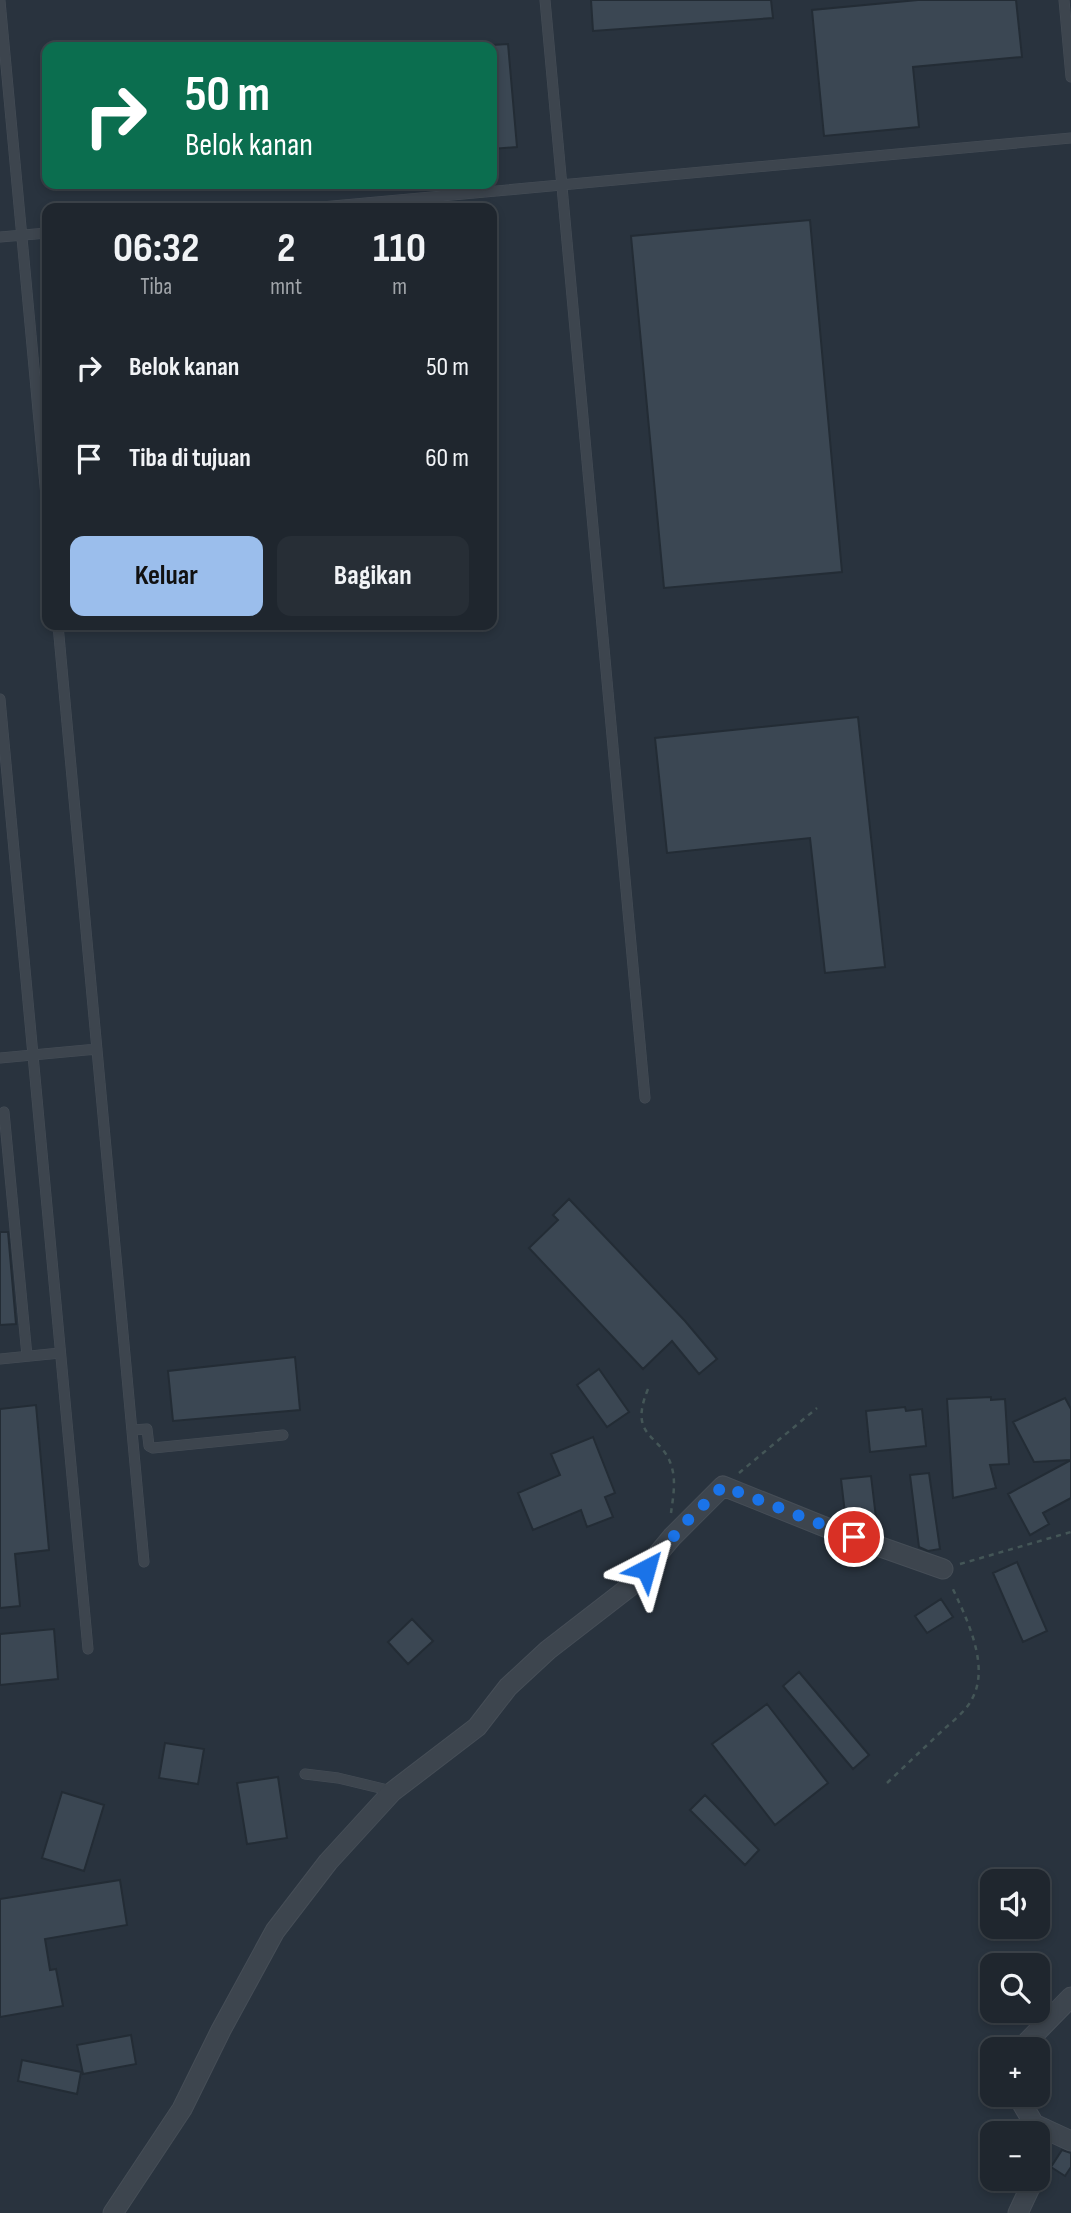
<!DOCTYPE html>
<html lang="id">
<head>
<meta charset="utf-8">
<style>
  :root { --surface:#1f262e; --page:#272e36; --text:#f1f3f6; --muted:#a1a5aa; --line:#3c434a; --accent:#9bbeec }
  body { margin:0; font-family:"Sofia Sans Condensed",sans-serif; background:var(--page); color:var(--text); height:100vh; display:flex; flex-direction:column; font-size:26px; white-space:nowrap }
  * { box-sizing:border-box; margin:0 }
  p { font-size:23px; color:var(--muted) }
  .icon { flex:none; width:38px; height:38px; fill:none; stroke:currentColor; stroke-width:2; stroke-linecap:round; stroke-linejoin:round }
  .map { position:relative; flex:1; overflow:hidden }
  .sheet { position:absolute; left:42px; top:203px; width:455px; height:427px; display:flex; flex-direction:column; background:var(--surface); border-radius:14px; box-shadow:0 4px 10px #0003,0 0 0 2px var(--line) }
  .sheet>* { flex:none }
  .guide { position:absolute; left:42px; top:42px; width:455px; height:147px; border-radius:14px; box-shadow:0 4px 10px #0003,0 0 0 2px var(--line); background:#0b6e4f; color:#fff; overflow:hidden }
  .buttons { position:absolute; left:980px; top:1869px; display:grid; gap:14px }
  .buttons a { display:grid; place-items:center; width:70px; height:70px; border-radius:14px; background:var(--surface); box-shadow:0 4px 10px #0003,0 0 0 2px var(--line); font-size:35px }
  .pin { position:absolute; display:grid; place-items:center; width:60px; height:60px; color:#fff; margin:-30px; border:4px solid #fff; border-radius:50%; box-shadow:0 2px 7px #0007 }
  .me { position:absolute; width:77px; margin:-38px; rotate:39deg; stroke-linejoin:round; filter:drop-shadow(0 0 5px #0008) }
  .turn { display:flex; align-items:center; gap:24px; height:147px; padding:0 28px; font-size:32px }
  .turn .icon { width:91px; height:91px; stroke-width:2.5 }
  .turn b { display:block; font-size:49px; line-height:60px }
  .eta { display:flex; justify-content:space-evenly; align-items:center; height:119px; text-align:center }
  .eta b { font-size:42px; font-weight:700; line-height:49px }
  .cta { display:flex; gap:14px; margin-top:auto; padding:14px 28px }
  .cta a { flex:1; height:80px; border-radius:14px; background:var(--accent); color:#111; font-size:28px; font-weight:700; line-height:80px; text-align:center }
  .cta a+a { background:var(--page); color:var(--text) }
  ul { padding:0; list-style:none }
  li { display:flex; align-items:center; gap:21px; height:91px; padding:0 28px }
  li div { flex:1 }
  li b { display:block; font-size:26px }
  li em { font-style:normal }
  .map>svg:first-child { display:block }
</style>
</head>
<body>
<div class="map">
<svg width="1071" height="2213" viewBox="0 0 1071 2213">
  <rect width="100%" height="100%" fill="#29333e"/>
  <!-- building -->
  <path fill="#3b4753" stroke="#232c35" stroke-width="2" d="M591,0H771L773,18L593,31Z
    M918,0H1016L1022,57L913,67L919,127L824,136L812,10Z
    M508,44L517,147L492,149V45Z
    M810,220L842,572L664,588L631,236Z
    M858,717L885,967L825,973L810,838L667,853L655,738Z
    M569,1199L685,1321L717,1359L699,1374L672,1341L643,1369L529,1248L558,1220L553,1215Z
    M0,1232H8L16,1324L0,1325Z
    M295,1357L300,1410L173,1421L168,1371Z
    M599,1369L629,1412L607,1427L577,1385Z
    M991,1397V1400L1005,1399L1009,1464L990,1465L996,1488L953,1498L947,1399Z
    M1065,1398L1071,1409V1460L1034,1462L1013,1422Z
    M36,1405L49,1550L15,1554L20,1606L0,1608V1409Z
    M905,1407L906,1411L922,1409L926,1446L870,1452L866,1411Z
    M593,1437L615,1493L605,1497L613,1517L587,1527L581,1510L533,1530L518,1493L560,1475L551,1454Z
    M1071,1460V1498L1043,1513L1049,1524L1030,1535L1008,1494Z
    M929,1473L940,1549L928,1551L919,1547L910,1475Z
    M871,1476L877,1526L863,1528L846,1522L841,1479Z
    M1017,1562L1047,1631L1023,1642L993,1573Z
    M941,1599L953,1617L927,1633L915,1616Z
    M412,1619L433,1641L408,1664L388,1642Z
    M54,1629L58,1679L0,1685V1634Z
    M799,1672L869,1755L853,1769L783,1686Z
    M767,1704L828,1783L775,1825L712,1744Z
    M165,1743L204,1749L198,1784L159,1778Z
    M278,1777L287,1838L247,1844L237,1783Z
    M62,1792L104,1805L84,1871L42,1858Z
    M705,1795L759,1850L745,1865L690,1810Z
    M120,1880L127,1925L45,1939L50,1970L56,1969L63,2006L0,2017V1899Z
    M131,2035L136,2064L83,2074L77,2045Z
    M22,2060L81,2072L77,2094L18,2081Z
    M1062,2150L1071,2153V2167L1065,2176L1051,2167Z"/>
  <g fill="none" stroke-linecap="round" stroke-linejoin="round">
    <!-- lane casing -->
    <g stroke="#464e57" stroke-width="11">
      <path id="lane" d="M545,0L645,1098
        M1064,0L1071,77
        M0,1L47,507
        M311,208L1071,138
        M0,237L47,233
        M58,625L144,1562
        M0,699L88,1649
        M0,1058L97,1049
        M4,1112L27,1356
        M0,1359L60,1353
        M132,1430L147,1429L149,1446L153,1448L283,1435
        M305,1774L338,1778L392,1791"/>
    </g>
    <!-- street casing -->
    <g stroke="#464e57" stroke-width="21">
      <path id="street" d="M1023,2049L1028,2041L1071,1997
        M1017,2095L1034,2124L1036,2133
        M1034,2124L1071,2141
        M1038,2147V2166
        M113,2213L182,2109L221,2030L275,1931L328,1862L392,1792L477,1727L508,1687L548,1650L632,1585L672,1537L723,1486L830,1529L943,1569
        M1018,2213L1034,2179"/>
    </g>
    <!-- path -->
    <path stroke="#445657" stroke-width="2.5" stroke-dasharray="5 5" stroke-linecap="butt" d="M648,1389C627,1440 663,1433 672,1468C676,1482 673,1498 671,1513
      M739,1473L817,1408
      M960,1564L1071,1532
      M887,1783C906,1765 924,1748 943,1730C953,1721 966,1711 972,1699C991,1665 965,1615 951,1585"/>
    <!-- lane -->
    <use href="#lane" stroke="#3d454e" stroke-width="10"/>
    <!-- street -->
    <use href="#street" stroke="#3d454e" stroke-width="19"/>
  </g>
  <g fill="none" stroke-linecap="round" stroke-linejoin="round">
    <!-- route -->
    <path stroke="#1a73e8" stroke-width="12" stroke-dasharray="0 21.6" d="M646,1569L685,1523L723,1486L854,1537"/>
  </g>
</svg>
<div class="buttons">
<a><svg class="icon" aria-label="sound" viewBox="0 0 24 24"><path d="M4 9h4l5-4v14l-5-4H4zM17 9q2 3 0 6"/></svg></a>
<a><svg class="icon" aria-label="search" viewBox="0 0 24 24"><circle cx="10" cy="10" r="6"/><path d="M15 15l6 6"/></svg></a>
<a>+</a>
<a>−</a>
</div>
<div class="pin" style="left:854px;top:1537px;background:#d93025"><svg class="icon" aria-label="arrive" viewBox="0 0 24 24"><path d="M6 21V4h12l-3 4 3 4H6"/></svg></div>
<svg class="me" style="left:646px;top:1569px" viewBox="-20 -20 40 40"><path d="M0-17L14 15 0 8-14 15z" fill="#1a73e8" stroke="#fff" stroke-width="4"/></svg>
<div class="guide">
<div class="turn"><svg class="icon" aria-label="right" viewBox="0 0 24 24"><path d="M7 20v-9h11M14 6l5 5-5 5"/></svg><div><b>50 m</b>Belok kanan</div></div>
</div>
<section class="sheet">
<div class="eta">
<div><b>06:32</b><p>Tiba</p></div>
<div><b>2</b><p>mnt</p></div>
<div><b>110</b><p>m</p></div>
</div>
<ul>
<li><svg class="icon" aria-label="right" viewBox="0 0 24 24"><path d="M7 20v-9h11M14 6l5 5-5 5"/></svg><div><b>Belok kanan</b></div><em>50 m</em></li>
<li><svg class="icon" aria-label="arrive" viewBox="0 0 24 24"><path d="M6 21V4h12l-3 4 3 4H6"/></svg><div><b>Tiba di tujuan</b></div><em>60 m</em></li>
</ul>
<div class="cta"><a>Keluar</a><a>Bagikan</a></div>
</section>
</div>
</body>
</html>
